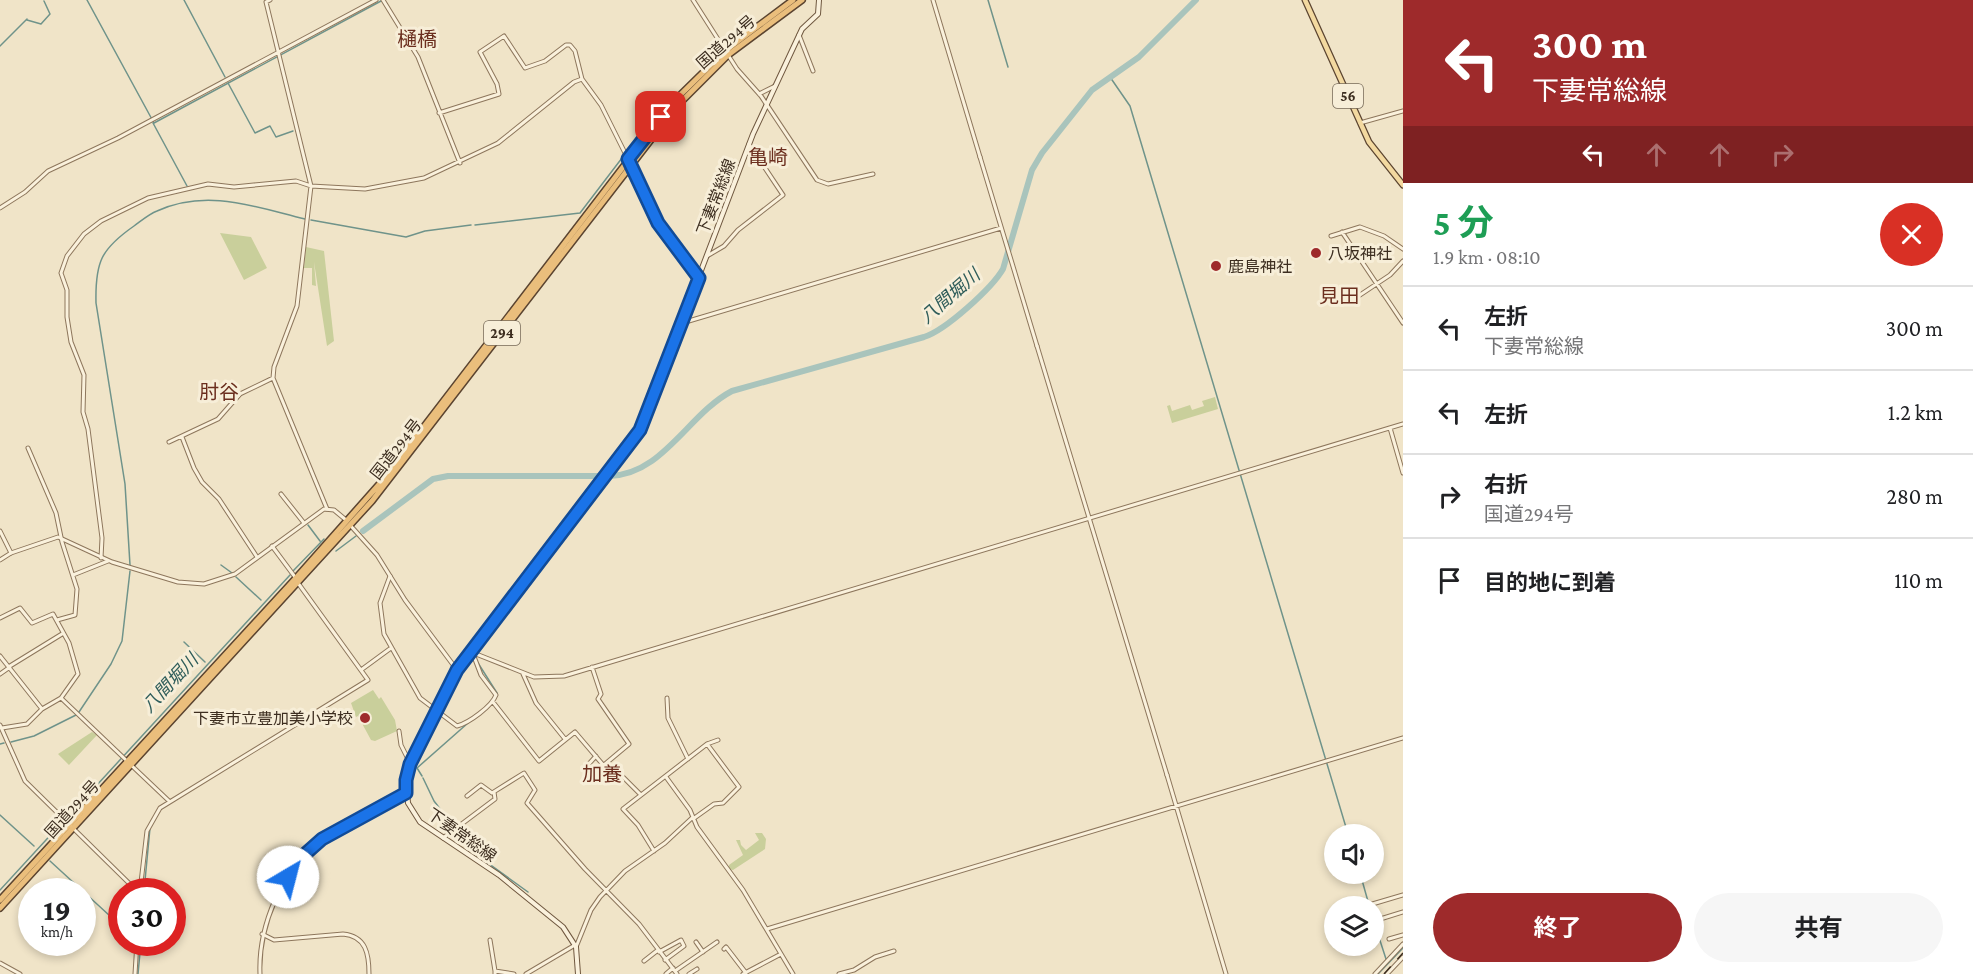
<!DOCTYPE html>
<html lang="ja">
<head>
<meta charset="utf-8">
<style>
  :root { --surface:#fff; --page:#f6f6f6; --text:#202124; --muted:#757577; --line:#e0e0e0; --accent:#9e2a2b }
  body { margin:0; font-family:"Crimson Pro","Noto Sans JP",serif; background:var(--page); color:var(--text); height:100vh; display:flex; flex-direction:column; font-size:22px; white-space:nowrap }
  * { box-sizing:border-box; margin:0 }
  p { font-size:20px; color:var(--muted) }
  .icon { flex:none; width:33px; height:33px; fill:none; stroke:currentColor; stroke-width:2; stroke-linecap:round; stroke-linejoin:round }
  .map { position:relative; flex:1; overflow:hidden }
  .details { display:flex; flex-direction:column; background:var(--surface); width:570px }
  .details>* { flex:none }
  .banner { background:#9e2a2b; color:#fff; overflow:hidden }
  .tools { position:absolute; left:1324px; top:824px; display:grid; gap:12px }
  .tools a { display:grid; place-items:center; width:60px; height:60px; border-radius:50%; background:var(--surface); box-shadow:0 3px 9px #0003; font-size:30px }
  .speed { position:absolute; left:18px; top:878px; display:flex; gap:12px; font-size:30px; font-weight:700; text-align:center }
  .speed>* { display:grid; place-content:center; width:78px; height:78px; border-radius:50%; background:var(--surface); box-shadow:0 3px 9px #0003; line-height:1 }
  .speed small { font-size:15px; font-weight:400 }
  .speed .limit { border:9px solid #d22; background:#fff; color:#111 }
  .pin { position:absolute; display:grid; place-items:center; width:51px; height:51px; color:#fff; margin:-26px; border-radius:12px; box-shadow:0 3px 9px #0006 }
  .me { position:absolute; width:66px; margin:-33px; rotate:37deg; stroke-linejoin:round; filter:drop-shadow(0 0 4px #0008) }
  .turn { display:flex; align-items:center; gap:21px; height:126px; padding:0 30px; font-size:27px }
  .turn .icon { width:78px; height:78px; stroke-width:2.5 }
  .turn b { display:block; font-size:42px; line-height:51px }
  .lanes { display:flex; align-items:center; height:57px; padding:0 30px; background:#0003; justify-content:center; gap:30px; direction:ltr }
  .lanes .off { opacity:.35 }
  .round { display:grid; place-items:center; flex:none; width:63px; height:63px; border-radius:32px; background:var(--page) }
  .summary { display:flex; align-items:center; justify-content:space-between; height:102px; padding:0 30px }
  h1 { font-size:36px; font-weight:700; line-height:45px; color:#1e9e55 }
  .action { display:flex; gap:12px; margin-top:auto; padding:12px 30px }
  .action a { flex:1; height:69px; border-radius:36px; background:var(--accent); color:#fff; font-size:24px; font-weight:700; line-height:69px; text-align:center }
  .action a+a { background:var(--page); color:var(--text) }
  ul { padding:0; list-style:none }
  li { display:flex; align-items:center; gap:18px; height:84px; padding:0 30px; border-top:2px solid var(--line) }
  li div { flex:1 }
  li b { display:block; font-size:22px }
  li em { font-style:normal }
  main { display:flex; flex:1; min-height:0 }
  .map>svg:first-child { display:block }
</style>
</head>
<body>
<main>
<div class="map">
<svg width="1403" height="974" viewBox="0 0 1403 974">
  <rect width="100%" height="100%" fill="#f0e4c8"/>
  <!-- green -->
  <path fill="#c9cf9b" d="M220,233L251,237L267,268L244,280Z
    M306,247L324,251L334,341L327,346L314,262L316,286L312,285V268H304Z
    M1215,397L1218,409L1172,423L1167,406L1170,405L1172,411L1190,405L1192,410L1204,406L1202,401Z
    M373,690L379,699L381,697L395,720L397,731L375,741L371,740L358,716L356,717L351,703Z
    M92,732L97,735L69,765L58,754Z
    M755,833H762L766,839L765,849L733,870L729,869V865L743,855L736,840H740L741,845L746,850L759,840Z"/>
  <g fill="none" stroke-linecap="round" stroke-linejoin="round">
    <!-- stream -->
    <path stroke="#6f938a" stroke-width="1.5" d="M87,0L154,123L381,1
      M184,0L225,77
      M988,0L1008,67
      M27,20L41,24L50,14L44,1
      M0,46L27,19
      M1110,77L1130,106L1348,834
      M228,83L255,133L270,126L276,137L293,131
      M153,123L187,186
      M311,220L406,237L425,231L471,225
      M475,225L580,213L622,158
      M308,525L320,541
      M336,551L356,536
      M130,565L125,484L96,303C95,262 101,249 134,226C141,221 149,214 157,211C207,188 255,207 305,219
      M221,565L232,573
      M293,571L324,539
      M236,577L261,600
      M184,642L205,662
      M475,651L482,643
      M478,663L497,693
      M79,712L111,664L122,641L130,571
      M11,742L34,736L76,715
      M0,744L4,743
      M422,776L417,768L468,723
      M423,778L434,801L474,853L528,892
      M73,811L290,575
      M0,815L34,846
      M50,861L122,927
      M1360,873L1369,905
      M0,890L57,828
      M144,891L150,828
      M1374,922L1386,959
      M138,974L141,942
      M1378,974L1403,948"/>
    <!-- river -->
    <path stroke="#a9c4bc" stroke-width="6" d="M609,476C663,475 688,414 732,391L924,337C946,330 992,288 1003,269L1032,170L1042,153L1092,90L1139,57L1196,0
      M363,531L433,479L448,476H604"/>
    <!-- minor casing -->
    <g stroke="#8d765c" stroke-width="5">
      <path id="minor" d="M270,0L266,2L311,186L297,306L274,367L273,378L327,509
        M383,0L418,57L460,163
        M693,0L737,69L761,96L817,180L828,184L873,174
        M799,35L813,71
        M759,94L775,86
        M439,113L499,94L497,84L480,52L504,36L525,68L545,61L566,45H570L575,51L582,79
        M1360,123L1403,111
        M980,157L1037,346
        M632,167L658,223L699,278
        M0,208L25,192L48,171L118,138L376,0
        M1342,232L1403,323
        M1331,236L1360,227L1384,236L1403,249
        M707,256L724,246L738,230L783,195L749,144
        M1351,301L1390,275L1403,261
        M682,323L1001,228
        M1390,428L1403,473
        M182,437L194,468L202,482L219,499L257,557
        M169,442L218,419L240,394L273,378
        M28,448L56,513L62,542L77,589L75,615L57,620
        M281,494L304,523
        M0,531L11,553
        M272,546L295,577
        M101,558L102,538L88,429L83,412L84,375L71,342L67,317V290L61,273L67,256L84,234L101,221L148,198L208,184L234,187L296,181L311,186L365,189L424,178L498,143L574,82L582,79L601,105L629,161
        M73,575L108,561
        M390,576L380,603L384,634L420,698L457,726C469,723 492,706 496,695L481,675L473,654
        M0,618L20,608L32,623L53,614L69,643L78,674L61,698L42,709L27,724L2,728
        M471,652L534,677L564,676L1403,424
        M0,656L42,709
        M10,666L62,634
        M592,667L601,694L598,699L629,744L604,765
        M361,670L391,648
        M0,674L10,667
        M523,674L536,703L565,739
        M61,698L127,761
        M667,698L668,718L688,759
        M493,702L539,761L575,732L610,773L620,774L641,795
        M399,731L401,745L410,763
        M131,765L169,801
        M587,766L596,756
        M1167,775L1226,974
        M666,777L690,810L697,827L743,890L793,974
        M467,796L481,785L492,793L524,773L535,790L527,803L585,869L639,924L677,974
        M693,819L714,804L723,803L739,787L707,744
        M443,838L495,799L494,792
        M654,851L638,825L623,809L707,744L718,740
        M140,891L147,831L160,808L368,680L298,583
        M1369,905L1403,895
        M1377,920L1403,912
        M767,929L1403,738
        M1389,939L1403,935
        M490,940L495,971
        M696,942L703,952
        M576,947L591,910L600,897L625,871L665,843L693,817
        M724,949L726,947L746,973
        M659,952L681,940L684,946L665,960
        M644,961L658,950
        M0,963L20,974
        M675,971L717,942
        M260,974C258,927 282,868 321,840C335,829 351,825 366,817C380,810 391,797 406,793
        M495,974V971L514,974
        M526,974L575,945
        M666,974L673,968
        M689,974L697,969
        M743,974L781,954
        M839,974L854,970L875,957L894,951
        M1375,974L1403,944
        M1387,974L1403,957"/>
    </g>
    <!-- tertiary casing -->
    <g stroke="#8d765c" stroke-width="5">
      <path id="tertiary" d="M933,0L980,157
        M1037,346L1167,775
        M350,525L377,555L405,600L457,670
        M0,560L11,553L58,537L112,562L178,582L204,584L235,574L324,509L334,510L346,520
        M0,725L25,781L137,891
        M262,934L274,940L343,934C366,936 369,954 369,974
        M135,974L137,942"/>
    </g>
    <!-- secondary casing -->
    <g stroke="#6f573f" stroke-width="6">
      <path id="secondary" d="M578,974L576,947L563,927L499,875L420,822L408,803L406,780L410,764L443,695L466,658L640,431L753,134L802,29L818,14L819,0"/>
    </g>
    <!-- primary casing -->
    <g stroke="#5b4430" stroke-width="7">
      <path id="primary" d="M1305,0L1369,142L1403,185"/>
    </g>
    <!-- trunk casing -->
    <g stroke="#5b4430" stroke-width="8">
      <path id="trunk" d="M0,900L296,578L383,480L673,102L726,50L793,0
        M0,908L372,501L677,106L728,55L802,0"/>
    </g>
    <!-- minor -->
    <use href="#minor" stroke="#faf1dc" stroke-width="3"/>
    <!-- tertiary -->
    <use href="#tertiary" stroke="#faf1dc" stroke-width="3"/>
    <!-- secondary -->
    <use href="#secondary" stroke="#faf1dc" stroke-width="4"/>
    <!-- primary -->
    <use href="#primary" stroke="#f3d9a0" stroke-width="4.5"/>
    <!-- trunk -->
    <use href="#trunk" stroke="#eabe7c" stroke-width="5"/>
    <!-- rail -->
    <path stroke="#3d2e20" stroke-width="1.5" stroke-dasharray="10 10" stroke-linecap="butt" d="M1384,974L1403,953"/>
  </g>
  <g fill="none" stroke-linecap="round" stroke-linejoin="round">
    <!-- route casing -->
    <g stroke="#114b97" stroke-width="15">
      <path id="route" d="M288,877L304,855L322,839L406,793V780L410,764L457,670L640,430L699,278L658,223L628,159L661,117"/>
    </g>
    <!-- route -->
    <use href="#route" stroke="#1a73e8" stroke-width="10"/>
  </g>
  <!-- markers -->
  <g fill="#9e2a2b" stroke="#f7eed8" stroke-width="2">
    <circle cx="1316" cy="253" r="6"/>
    <circle cx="1216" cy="266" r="6"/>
    <circle cx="365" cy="718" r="6"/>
  </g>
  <g text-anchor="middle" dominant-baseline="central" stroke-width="6" stroke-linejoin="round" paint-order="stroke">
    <!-- shield labels -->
    <g fill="#f7eed8" stroke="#756857" stroke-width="1.5">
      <rect x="1333" y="84" width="30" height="24" rx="4.5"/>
      <rect x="484" y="321" width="36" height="24" rx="4.5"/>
    </g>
    <g font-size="15" font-weight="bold" fill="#3d2e20">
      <text x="1348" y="96">56</text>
      <text x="502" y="333">294</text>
    </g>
    <!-- street labels -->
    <g font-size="16" fill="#3d2e20" stroke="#f7eed8">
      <text transform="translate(726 42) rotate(-41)">国道294号</text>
      <text transform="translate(716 197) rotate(-69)">下妻常総線</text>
      <text transform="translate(396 449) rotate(-52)">国道294号</text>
      <text transform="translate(72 809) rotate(-48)">国道294号</text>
      <text transform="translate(462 835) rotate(35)">下妻常総線</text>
    </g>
    <!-- poi labels -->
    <g font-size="16" fill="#3d2e20" stroke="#f7eed8" text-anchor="start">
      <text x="1328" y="253">八坂神社</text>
      <text x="1228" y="266">鹿島神社</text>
      <text x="353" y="718" text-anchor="end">下妻市立豊加美小学校</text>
    </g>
    <!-- water labels -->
    <g font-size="18" font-style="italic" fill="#2f5d5a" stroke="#f7eed8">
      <text transform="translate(950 296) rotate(-41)">八間堀川</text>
      <text transform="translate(170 683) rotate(-47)">八間堀川</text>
    </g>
    <!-- quarter labels -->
    <g font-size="20" fill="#6b2e1e" stroke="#f7eed8">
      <text x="417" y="39">樋橋</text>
      <text x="768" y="157">亀崎</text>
      <text x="1339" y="296">見田</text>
      <text x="219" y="392">肘谷</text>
      <text x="602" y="774">加養</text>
    </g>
  </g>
</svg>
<div class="tools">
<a><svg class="icon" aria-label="sound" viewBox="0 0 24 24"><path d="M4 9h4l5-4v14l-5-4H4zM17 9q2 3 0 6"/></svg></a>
<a><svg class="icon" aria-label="layers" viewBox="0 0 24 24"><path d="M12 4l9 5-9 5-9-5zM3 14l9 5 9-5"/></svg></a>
</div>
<div class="speed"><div>19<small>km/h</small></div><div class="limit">30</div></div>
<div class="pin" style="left:661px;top:117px;background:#d93025"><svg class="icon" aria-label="arrive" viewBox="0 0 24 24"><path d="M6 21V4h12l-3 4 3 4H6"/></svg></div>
<svg class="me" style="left:288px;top:877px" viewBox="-20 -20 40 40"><circle r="19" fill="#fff"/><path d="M0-13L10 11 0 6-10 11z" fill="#1a73e8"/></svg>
</div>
<section class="details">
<div class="banner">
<div class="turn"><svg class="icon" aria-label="left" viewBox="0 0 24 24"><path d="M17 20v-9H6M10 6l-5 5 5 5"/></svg><div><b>300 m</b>下妻常総線</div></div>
<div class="lanes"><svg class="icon" aria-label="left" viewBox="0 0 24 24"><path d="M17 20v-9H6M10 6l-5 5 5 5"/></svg><svg class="icon off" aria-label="ahead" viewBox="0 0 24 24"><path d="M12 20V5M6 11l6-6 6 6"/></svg><svg class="icon off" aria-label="ahead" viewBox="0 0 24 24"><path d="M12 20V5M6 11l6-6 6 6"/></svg><svg class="icon off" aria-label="right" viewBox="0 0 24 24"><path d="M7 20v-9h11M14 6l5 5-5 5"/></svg></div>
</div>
<div class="summary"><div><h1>5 分</h1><p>1.9 km · 08:10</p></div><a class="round" style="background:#d93025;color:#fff"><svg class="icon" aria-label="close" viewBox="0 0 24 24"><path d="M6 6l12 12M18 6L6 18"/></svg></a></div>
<ul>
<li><svg class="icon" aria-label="left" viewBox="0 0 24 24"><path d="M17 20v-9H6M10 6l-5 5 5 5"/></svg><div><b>左折</b><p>下妻常総線</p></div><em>300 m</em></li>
<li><svg class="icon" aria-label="left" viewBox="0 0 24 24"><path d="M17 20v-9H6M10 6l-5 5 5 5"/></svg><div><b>左折</b></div><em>1.2 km</em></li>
<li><svg class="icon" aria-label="right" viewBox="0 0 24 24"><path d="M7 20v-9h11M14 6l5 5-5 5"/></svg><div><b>右折</b><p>国道294号</p></div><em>280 m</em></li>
<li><svg class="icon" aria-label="arrive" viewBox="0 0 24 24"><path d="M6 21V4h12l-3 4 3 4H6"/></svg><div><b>目的地に到着</b></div><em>110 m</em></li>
</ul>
<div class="action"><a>終了</a><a>共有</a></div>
</section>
</main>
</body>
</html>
